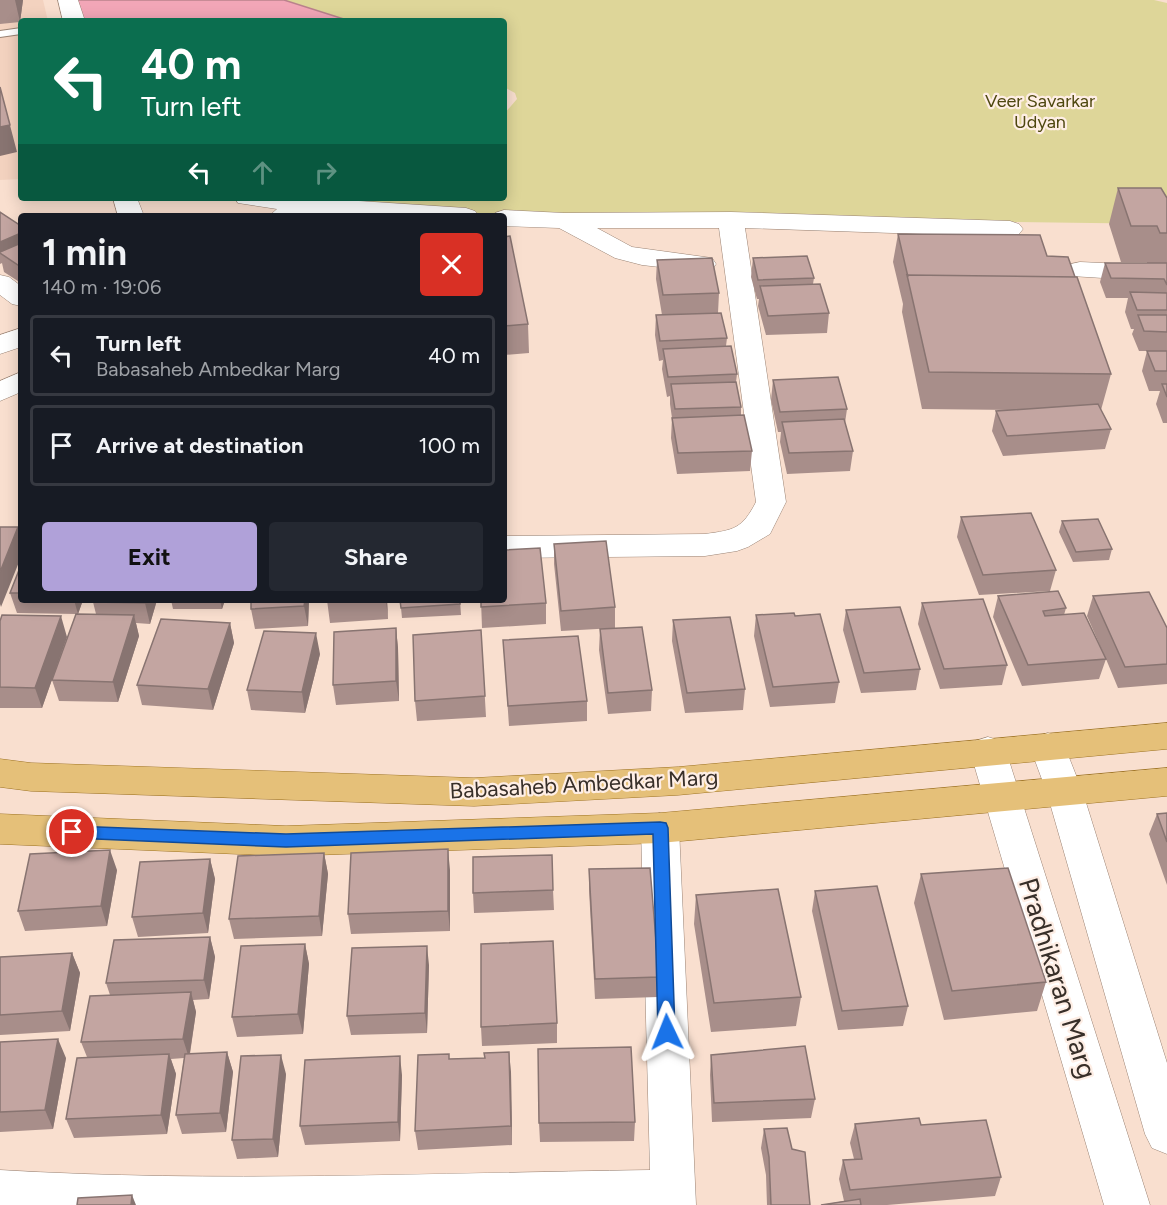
<!DOCTYPE html>
<html lang="en">
<head>
<meta charset="utf-8">
<style>
  :root { --surface:#171b24; --page:#242831; --text:#f1f3f6; --muted:#9ea1a6; --line:#363941; --accent:#b0a1d9 }
  body { margin:0; font-family:Figtree,sans-serif; background:var(--page); color:var(--text); height:100vh; display:flex; flex-direction:column; font-size:22px; white-space:nowrap }
  * { box-sizing:border-box; margin:0 }
  p { font-size:20px; color:var(--muted) }
  .icon { flex:none; width:33px; height:33px; fill:none; stroke:currentColor; stroke-width:2; stroke-linecap:round; stroke-linejoin:round }
  .map { position:relative; flex:1; overflow:hidden }
  .sheet { position:absolute; left:18px; top:213px; width:489px; height:390px; display:flex; flex-direction:column; background:var(--surface); border-radius:6px; box-shadow:0 3px 15px #0003 }
  .sheet>* { flex:none }
  .guide { position:absolute; left:18px; top:18px; width:489px; height:183px; border-radius:6px; box-shadow:0 3px 15px #0003; background:#0b6e4f; color:#fff; overflow:hidden }
  .pin { position:absolute; display:grid; place-items:center; width:51px; height:51px; color:#fff; margin:-26px; border:3px solid #fff; border-radius:50%; box-shadow:0 2px 6px #0007 }
  .me { position:absolute; width:66px; margin:-33px; rotate:358deg; stroke-linejoin:round; filter:drop-shadow(0 0 4px #0008) }
  .turn { display:flex; align-items:center; gap:21px; height:126px; padding:0 24px; font-size:27px }
  .turn .icon { width:78px; height:78px; stroke-width:2.5 }
  .turn b { display:block; font-size:42px; line-height:51px }
  .lanes { display:flex; align-items:center; height:57px; padding:0 24px; background:#0003; justify-content:center; gap:30px; direction:ltr }
  .lanes .off { opacity:.35 }
  .round { display:grid; place-items:center; flex:none; width:63px; height:63px; border-radius:6px; background:var(--page) }
  .overview { display:flex; align-items:center; justify-content:space-between; height:102px; padding:0 24px }
  h1 { font-size:36px; font-weight:700; line-height:45px }
  .primary-button { display:flex; gap:12px; margin-top:auto; padding:12px 24px }
  .primary-button a { flex:1; height:69px; border-radius:6px; background:var(--accent); color:#111; font-size:24px; font-weight:700; line-height:69px; text-align:center }
  .primary-button a+a { background:var(--page); color:var(--text) }
  ul { padding:0; list-style:none }
  li { display:flex; align-items:center; gap:18px; height:81px; margin:0 12px 9px; padding:0 12px; border:3px solid var(--line); border-radius:6px }
  li div { flex:1 }
  li b { display:block; font-size:22px }
  li em { font-style:normal }
  .map>svg:first-child { display:block }
</style>
</head>
<body>
<div class="map">
<svg width="1167" height="1205" viewBox="0 0 1167 1205">
  <rect width="100%" height="100%" fill="#f9dfcf"/>
  <!-- built -->
  <path fill="#f3d2bf" d="M0,0H43L48,21H21V179L0,180Z"/>
  <!-- green -->
  <path fill="#ded699" d="M284,0H1154L1167,3V224L563,216L354,209L260,198H504V114L517,99L515,93L504,87V21H350Z"/>
  <!-- water -->
  <path fill="#f2a6b7" stroke="#ba828c" stroke-width="1.5" d="M71,0H284L350,21H77Z"/>
  <g fill="none" stroke-linecap="round" stroke-linejoin="round">
    <!-- service casing -->
    <g stroke="#9a8374" stroke-width="2">
      <path id="service" d="M21,28V34L0,37V31Z"/>
    </g>
    <!-- minor casing -->
    <g stroke="#9a8374" stroke-width="1">
      <path id="minor" d="M58,0H78L85,21H63Z
        M113,198H137L144,216H118Z
        M235,198H313L466,208L475,211L479,216H342L311,213L303,216H269L277,209L238,203Z
        M504,210L564,213L731,212L1010,221L1019,224L1023,229L1019,234L1010,237L745,228L786,502L770,534L748,547L737,551L705,556L504,558V536L705,534C734,530 742,529 756,502L719,228H597L632,247L712,258L716,264L712,270L703,272L642,265L615,258L559,228L504,226V216H493L495,213Z
        M1080,262L1167,266V282L1071,276L1067,270L1071,264Z
        M0,275L9,277L21,286V306L12,304L0,295Z
        M21,328V347L0,354V335Z
        M21,372V392L0,401V381Z
        M660,813L673,817L679,828L696,1205H0V1170C216,1183 433,1173 650,1170L641,828L647,817Z"/>
    </g>
    <!-- tertiary casing -->
    <g stroke="#9a8374" stroke-width="1">
      <path id="tertiary" d="M1048,733L1061,737L1083,793L1167,1063V1154L1152,1148L1145,1134L1047,793L1030,747L1035,737Z
        M988,737L1001,741L1006,751L1150,1205H1104L970,751L975,741Z"/>
    </g>
    <!-- primary casing -->
    <g stroke="#9d7222" stroke-width="1">
      <path id="primary" d="M1167,723V749L678,795L474,806L31,791L0,787V759L31,763L474,778L678,767Z
        M1167,768V796L660,843L286,856L0,844V814L286,826L660,813Z"/>
    </g>
    <!-- service -->
    <use href="#service" fill="#fff" fill-rule="evenodd"/>
    <!-- minor -->
    <use href="#minor" fill="#fff" fill-rule="evenodd"/>
    <!-- tertiary -->
    <use href="#tertiary" fill="#fff" fill-rule="evenodd"/>
    <!-- primary -->
    <use href="#primary" fill="#e5c079" fill-rule="evenodd"/>
  </g>
  <!-- wall -->
  <path fill="#a88e8a" d="M0,0H23L20,22L0,24Z
    M1118,188L1167,198V423H1163L1156,404L1160,391H1149L1142,371L1147,351H1139L1132,334L1134,329H1131L1125,312L1128,298H1106L1100,282L1105,263H1147V262H1121L1109,224Z
    M0,212L21,226V283L4,272L2,263L0,264Z
    M898,234L1047,256L1111,374L1101,410L1111,429L1105,449L1003,456L992,431L996,411L1013,410L922,409L902,312L903,304L893,262Z
    M504,237L528,324L529,353L504,355Z
    M753,258L814,278L813,284L829,313L827,333L766,335L758,306L759,299H757L751,277Z
    M657,260L719,293L718,313L727,338L726,346L737,374L736,382L741,407V415L752,451L750,471L677,474L671,438L672,418L670,404V396L667,397L662,369L663,360L659,361L655,335L656,315H662L656,279Z
    M773,380L847,409L845,423L853,451L850,471L787,474L780,442L781,432H778L771,400Z
    M961,517L1056,570L1050,591L979,595L957,537Z
    M1062,521L1112,549L1109,560L1073,562L1059,532Z
    M554,544L615,607V628L561,631L554,564Z
    M21,565V600H83L78,614H96L93,602L157,600L150,624L136,623L139,636L118,702L59,701L52,680L76,614L17,613L10,593Z
    M998,596L1066,608L1064,615L1105,657L1087,616L1093,596L1167,628V684L1118,688L1106,659L1099,679L1022,686L993,617Z
    M171,600H225L222,609H173Z
    M309,600L308,626L255,629L251,609Z
    M327,600H387L388,619L330,623Z
    M460,600L461,615L402,618L401,608Z
    M481,600L546,603V624L482,628Z
    M922,603L1007,665L1002,685L940,689L918,624Z
    M846,610L920,669L916,690L861,693L843,630Z
    M756,615L795,616L839,682L835,703L770,707L754,636Z
    M673,620L745,689L743,710L685,713L672,641Z
    M0,621L67,637L42,708H0Z
    M230,623L234,643L213,710L142,705L137,685Z
    M396,628L398,648L399,701L336,705L333,685Z
    M600,629L652,690L651,711L608,714L599,650Z
    M481,630L486,717L417,721L415,701Z
    M503,640L587,701V721L509,726Z
    M320,654L305,713L251,710L247,690Z
    M1167,813V885L1149,834L1157,814Z
    M324,853L328,874L322,936L234,939L229,919Z
    M210,859L215,879L208,933L138,937L132,917Z
    M589,869L659,977L658,997L595,999L589,890Z
    M117,870L107,926L25,931L18,911Z
    M450,870V931L351,934L348,914Z
    M921,874L1046,982L1037,1011L944,1020L914,903Z
    M553,890L554,910L474,913L473,893Z
    M815,891L908,1006L903,1026L838,1030L812,911Z
    M696,895L801,997L796,1026L711,1032L694,924Z
    M210,937L215,957L209,999L193,1000L196,1012L190,1054L227,1052L233,1072L226,1132L182,1134L176,1115L184,1058L171,1059L176,1074L167,1134L74,1138L66,1119L87,1057L81,1042L110,995L106,983Z
    M305,944L309,964L303,1034L237,1037L232,1017Z
    M72,953L80,973L70,1031L0,1035V957Z
    M429,965L427,1033L351,1035L347,1016Z
    M557,1023V1043L482,1046L481,1027Z
    M0,1042L66,1058L53,1129L0,1132Z
    M711,1055L815,1099L811,1118L712,1122L710,1075Z
    M485,1058L511,1072L512,1145L418,1150L415,1131L450,1059Z
    M286,1074L278,1157L237,1159L232,1140Z
    M402,1075L400,1141L305,1145L300,1126Z
    M635,1122L634,1141L540,1142L539,1123Z
    M855,1124L921,1125L1001,1177L995,1196L887,1205H821L844,1201L839,1179L843,1160L854,1159L850,1143Z
    M764,1129L792,1149L810,1205H767L766,1175L761,1148Z"/>
  <!-- shaded-wall -->
  <path fill="#887471" d="M15,0H23L20,22Z
    M0,87L17,152L0,156Z
    M21,233V254L0,253V242Z
    M18,527L21,536V557L1,607L0,604V572Z
    M74,600H83L78,614Z
    M146,600H157L150,624L145,603Z
    M220,600H225L222,609Z
    M305,600H309L308,626L304,606Z
    M386,600H387L388,619Z
    M134,615L139,636L118,702L113,682Z
    M61,616L67,637L42,708L35,688Z
    M230,623L234,643L213,710L208,689Z
    M396,628L398,648L399,701L396,681Z
    M316,633L320,654L305,713L302,692Z
    M448,849L450,870V931L448,911Z
    M110,850L117,870L107,926L101,906Z
    M324,853L328,874L322,936L319,916Z
    M210,859L215,879L208,933L203,913Z
    M210,937L215,957L209,999L204,980Z
    M305,944L309,964L303,1034L298,1014Z
    M427,946L429,965L427,1033L425,1013Z
    M72,953L80,973L70,1031L62,1011Z
    M191,992L196,1012L189,1058L183,1039Z
    M58,1039L66,1058L53,1129L45,1110Z
    M227,1052L233,1072L226,1132L220,1113Z
    M509,1052L511,1072L512,1145L511,1126Z
    M169,1054L176,1074L167,1134L161,1115Z
    M281,1055L286,1074L278,1157L273,1139Z
    M400,1056L402,1075L400,1141L398,1122Z
    M132,1195L136,1205H131Z"/>
  <!-- building -->
  <path fill="#c3a5a1" stroke="#887471" stroke-width="1.5" d="M0,87L10,125L0,127Z
    M1118,188H1161L1167,198V233H1160L1157,226H1131Z
    M0,212L21,226V233L0,242Z
    M898,234L1040,235L1047,256L1068,257L1075,277L907,275L908,277Z
    M510,236L528,324L504,326V237Z
    M21,243V267L0,253V252Z
    M807,256L814,278L758,280L753,258Z
    M712,258L719,293L663,295L657,260Z
    M1105,263H1167V285L1164,279L1111,278Z
    M907,275L1077,277L1111,374L929,372Z
    M820,284L829,313L768,316L760,286Z
    M1130,292L1167,293V310H1137Z
    M721,313L727,338L660,341L656,315Z
    M1138,315H1167V332L1144,331Z
    M731,346L737,374L668,377L663,349Z
    M1147,351H1167V371H1155Z
    M838,377L847,409L780,412L773,380Z
    M736,382L741,407L675,409L671,384Z
    M1162,384H1167V397Z
    M1098,404L1111,429L1007,436L996,411Z
    M744,415L752,451L678,453L672,418Z
    M844,419L853,451L789,453L782,422Z
    M1031,513L1056,570L983,575L961,517Z
    M1098,519L1112,549L1076,552L1062,521Z
    M0,527H18L0,572Z
    M606,541L615,607L561,611L554,544Z
    M540,548L546,603L481,607V600H504V550Z
    M21,565V593H10Z
    M1058,591L1066,608L1043,611L1045,616L1084,613L1106,659L1028,665L998,596Z
    M1149,592L1167,628V664L1125,667L1093,596Z
    M983,599L1007,665L944,669L922,603Z
    M93,600H146L145,603L93,602Z
    M251,600H305L304,606L251,609Z
    M327,600H364L327,602Z
    M400,600H460V604L401,608Z
    M900,607L920,669L864,673L846,610Z
    M794,613L795,616L820,614L839,682L773,687L756,615Z
    M76,614L134,615L113,682L52,680Z
    M2,615L61,616L35,688L0,687V621Z
    M730,617L745,689L687,693L673,620Z
    M161,619L230,623L208,689L137,685Z
    M642,627L652,690L608,693L600,629Z
    M396,628V681L333,685L334,632Z
    M481,630L485,696L415,701L413,635Z
    M264,631L316,633L302,692L247,690Z
    M578,636L587,701L508,706L503,640Z
    M1167,813V842L1157,814Z
    M448,849V911L348,914L351,853Z
    M110,850L101,906L18,911L30,854Z
    M324,853L319,916L229,919L238,856Z
    M552,855L553,890L473,893V857Z
    M210,859L203,913L132,917L140,862Z
    M650,868L659,977L595,979L589,869Z
    M1008,868L1046,982L952,991L921,874Z
    M877,886L908,1006L842,1011L815,891Z
    M778,889L801,997L714,1003L696,895Z
    M210,937L204,980L106,983L114,940Z
    M553,941L557,1023L481,1027V944Z
    M305,944L298,1014L232,1017L241,946Z
    M427,946L425,1013L347,1016L352,948Z
    M72,953L62,1011L0,1015V957Z
    M191,992L183,1039L81,1042L90,996Z
    M58,1039L45,1110L0,1112V1042Z
    M805,1046L815,1099L714,1103L711,1055Z
    M631,1047L635,1122L539,1123L538,1049Z
    M227,1052L220,1113L176,1115L185,1054Z
    M509,1052L511,1126L415,1131L418,1055L449,1054V1059L485,1058L484,1053Z
    M169,1054L161,1115L66,1119L77,1058Z
    M281,1055L273,1139L232,1140L241,1056Z
    M400,1056L398,1122L300,1126L305,1060Z
    M919,1118L921,1125L986,1120L1001,1177L850,1190L843,1160L862,1159L855,1124Z
    M787,1128L792,1149L805,1152L810,1205H771L769,1157L764,1129Z
    M132,1195L131,1205H77L78,1198Z
    M860,1199L861,1205H821Z"/>
  <!-- route -->
  <path fill="#1a73e8" stroke="#114b97" stroke-width="1.5" d="M660,822L666,823L668,828L675,1032L673,1038L667,1040L661,1038L658,1032L653,834L286,847L72,838L66,836L64,832L66,828L72,826L286,834Z"/>
  <g text-anchor="middle" dominant-baseline="central" stroke-width="4.5" stroke-linejoin="round" paint-order="stroke">
    <!-- far-park labels -->
    <g font-size="18" fill="#4e470f" stroke="#feeee5">
      <text x="1040" y="101">Veer Savarkar<tspan x="1040" dy="21">Udyan</tspan></text>
    </g>
    <!-- street labels -->
    <g font-size="22" fill="#382f29" stroke="#feeee5">
      <text transform="translate(584 784) rotate(-3)">Babasaheb Ambedkar Marg</text>
    </g>
    <!-- near-street labels -->
    <g font-size="27" fill="#382f29" stroke="#feeee5">
      <text transform="translate(1058 978) rotate(73)">Pradhikaran Marg</text>
    </g>
  </g>
</svg>
<div class="pin" style="left:72px;top:832px;background:#d93025"><svg class="icon" aria-label="arrive" viewBox="0 0 24 24"><path d="M6 21V4h12l-3 4 3 4H6"/></svg></div>
<svg class="me" style="left:667px;top:1032px" viewBox="-20 -20 40 40"><path d="M0-17L14 15 0 8-14 15z" fill="#1a73e8" stroke="#fff" stroke-width="4"/></svg>
<div class="guide">
<div class="turn"><svg class="icon" aria-label="left" viewBox="0 0 24 24"><path d="M17 20v-9H6M10 6l-5 5 5 5"/></svg><div><b>40 m</b>Turn left</div></div>
<div class="lanes"><svg class="icon" aria-label="left" viewBox="0 0 24 24"><path d="M17 20v-9H6M10 6l-5 5 5 5"/></svg><svg class="icon off" aria-label="ahead" viewBox="0 0 24 24"><path d="M12 20V5M6 11l6-6 6 6"/></svg><svg class="icon off" aria-label="right" viewBox="0 0 24 24"><path d="M7 20v-9h11M14 6l5 5-5 5"/></svg></div>
</div>
<section class="sheet">
<div class="overview"><div><h1>1 min</h1><p>140 m · 19:06</p></div><a class="round" style="background:#d93025;color:#fff"><svg class="icon" aria-label="close" viewBox="0 0 24 24"><path d="M6 6l12 12M18 6L6 18"/></svg></a></div>
<ul>
<li><svg class="icon" aria-label="left" viewBox="0 0 24 24"><path d="M17 20v-9H6M10 6l-5 5 5 5"/></svg><div><b>Turn left</b><p>Babasaheb Ambedkar Marg</p></div><em>40 m</em></li>
<li><svg class="icon" aria-label="arrive" viewBox="0 0 24 24"><path d="M6 21V4h12l-3 4 3 4H6"/></svg><div><b>Arrive at destination</b></div><em>100 m</em></li>
</ul>
<div class="primary-button"><a>Exit</a><a>Share</a></div>
</section>
</div>
</body>
</html>
